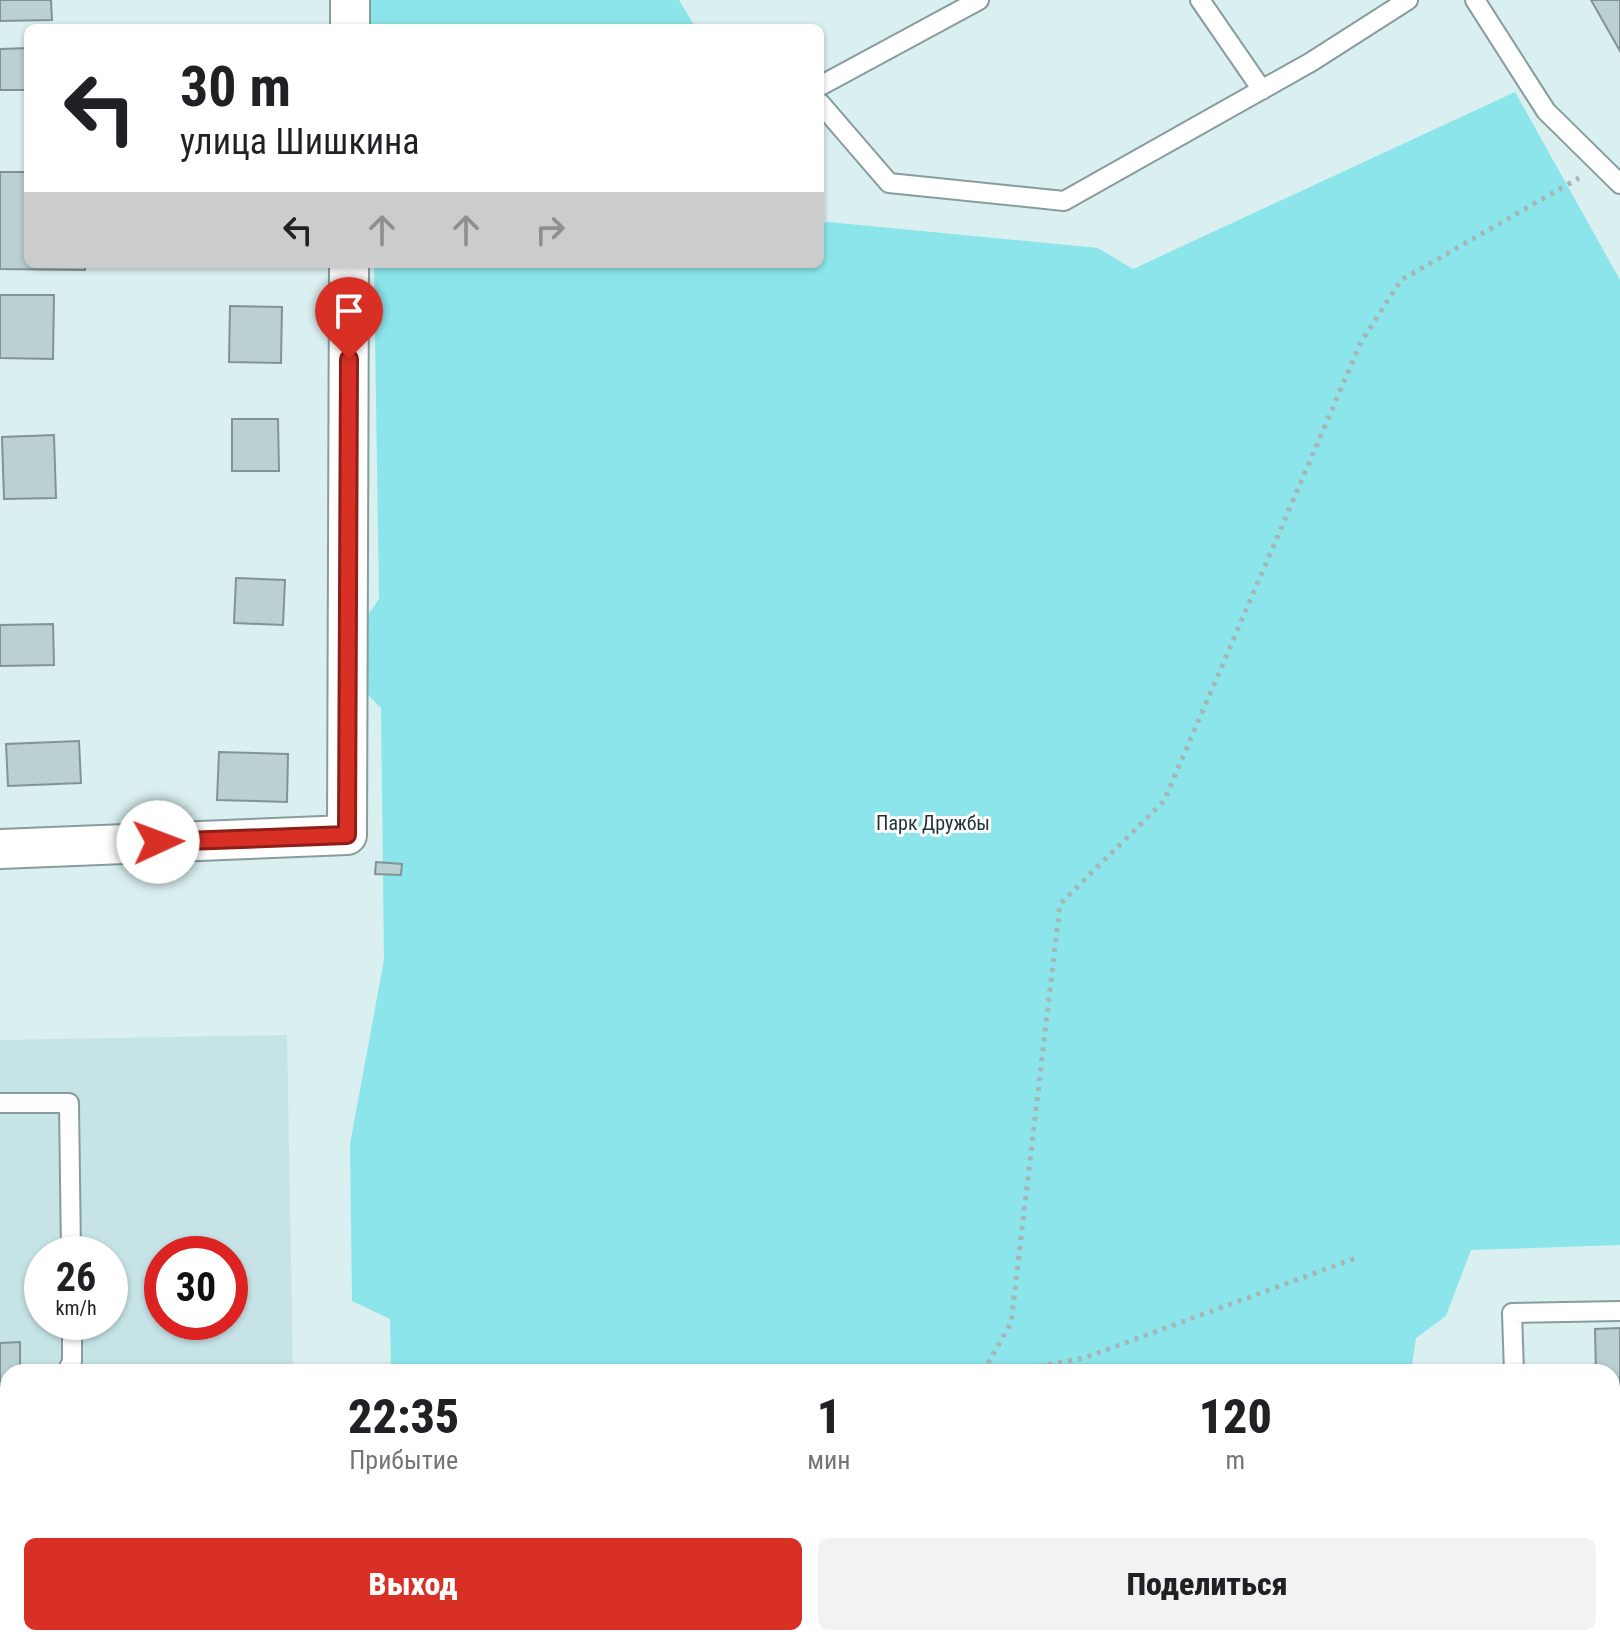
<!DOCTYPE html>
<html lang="ru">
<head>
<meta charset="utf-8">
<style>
  :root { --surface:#fff; --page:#f2f2f2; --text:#202124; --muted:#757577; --accent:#d93025 }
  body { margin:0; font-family:"Roboto Condensed",sans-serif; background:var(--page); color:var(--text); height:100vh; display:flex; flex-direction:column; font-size:30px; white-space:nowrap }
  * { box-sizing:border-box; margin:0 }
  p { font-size:26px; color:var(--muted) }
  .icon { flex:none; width:44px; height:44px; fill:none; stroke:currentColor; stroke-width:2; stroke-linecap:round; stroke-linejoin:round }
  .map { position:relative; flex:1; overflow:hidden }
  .panel { position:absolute; left:0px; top:1364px; width:1620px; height:282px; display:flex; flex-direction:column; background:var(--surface); border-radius:24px 24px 0 0; box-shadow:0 2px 6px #0004 }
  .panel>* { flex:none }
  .banner { position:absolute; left:24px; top:24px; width:800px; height:244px; border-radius:12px; box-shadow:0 2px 6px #0004; background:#fff; color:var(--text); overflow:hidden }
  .speed { position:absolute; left:24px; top:1236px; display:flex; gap:16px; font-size:40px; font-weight:700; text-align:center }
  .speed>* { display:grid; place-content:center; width:104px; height:104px; border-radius:50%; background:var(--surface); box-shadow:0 2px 6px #0004; line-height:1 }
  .speed small { font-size:20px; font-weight:400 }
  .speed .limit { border:12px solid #d22; background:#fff; color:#111 }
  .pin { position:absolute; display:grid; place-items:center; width:68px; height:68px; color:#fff; margin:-82px -34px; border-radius:50% 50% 50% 0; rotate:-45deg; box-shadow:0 0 8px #0007 }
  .pin .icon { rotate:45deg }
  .me { position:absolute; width:88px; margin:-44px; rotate:88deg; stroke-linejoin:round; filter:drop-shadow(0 0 6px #0008) }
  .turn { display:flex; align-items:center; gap:28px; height:168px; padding:0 24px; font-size:36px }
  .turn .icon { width:104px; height:104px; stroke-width:2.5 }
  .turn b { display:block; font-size:56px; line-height:68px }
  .lanes { display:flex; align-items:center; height:76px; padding:0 24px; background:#0003; justify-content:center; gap:40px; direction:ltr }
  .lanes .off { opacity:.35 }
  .eta { display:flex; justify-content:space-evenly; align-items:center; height:136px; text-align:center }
  .eta b { font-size:48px; font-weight:800; line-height:56px }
  .button { display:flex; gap:16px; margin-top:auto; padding:16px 24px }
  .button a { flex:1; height:92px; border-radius:12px; background:var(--accent); color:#fff; font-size:32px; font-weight:800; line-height:92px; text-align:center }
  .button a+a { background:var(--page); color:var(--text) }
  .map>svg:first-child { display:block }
</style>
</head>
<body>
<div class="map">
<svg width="1620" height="1645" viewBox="0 0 1620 1645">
  <rect width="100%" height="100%" fill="#daeff0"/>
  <!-- built -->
  <path fill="#c6e4e6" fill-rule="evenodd" d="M287,1035L293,1372H8V1481L0,1482V1040ZM42,1254H110V1322H42ZM162,1254H230V1322H162Z"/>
  <!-- green -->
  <path fill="#8be5ea" d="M370,0H679L696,28H370Z
    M1515,92L1620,280V1245L1471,1250L1446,1316L1416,1338L1411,1372H391L390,1319L352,1301L350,1144L384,960L381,708L366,693L364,620L379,599L374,264H820V224L828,222L1098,248L1133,269Z
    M0,1564H8V1638H1376L1375,1645H0Z
    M1438,1638H1565L1566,1645H1438Z"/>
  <!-- building -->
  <path fill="#bbd0d1" stroke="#819495" stroke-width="2" d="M0,0H51L52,20L0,21Z
    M1591,0H1620V51Z
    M28,48V90H0V49Z
    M0,172H28V264H85V270L0,269Z
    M0,295H54L53,359L0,358Z
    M230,306L282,307L281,363L229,362Z
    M232,419H278L279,471H232Z
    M54,435L56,498L4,499L2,437Z
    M236,578L285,580L283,625L234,623Z
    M53,624L54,665L0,666V625Z
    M79,741L81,783L8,786L6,744Z
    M219,752L288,754L287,802L217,800Z
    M376,862L402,864L401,875L375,874Z
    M1620,1328V1388L1612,1389V1372H1596L1595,1329Z
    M20,1342V1372H8V1412L0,1413V1343Z"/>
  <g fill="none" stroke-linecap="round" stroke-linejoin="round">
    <!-- service casing -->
    <g stroke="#889c9d" stroke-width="22">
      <path id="service" d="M1200,0L1262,90
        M1475,0L1546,111L1620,184
        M820,86L979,0
        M820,103L889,183L1064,201L1311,62L1408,0
        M0,1103H69L71,1254
        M67,1372L72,1361V1322
        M1514,1372L1512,1313L1620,1311
        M0,1441H8
        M1586,1638V1645"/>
    </g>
    <!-- minor casing -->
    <g stroke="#889c9d" stroke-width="42">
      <path id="minor" d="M350,28V0
        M0,849L347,835L349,264"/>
    </g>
    <!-- path -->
    <path stroke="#a5b6b7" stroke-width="5" stroke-dasharray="4 6" stroke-linecap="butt" d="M983,1372L1011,1323L1060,904L1164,801L1361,342L1401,280L1579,178
      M1009,1372L1084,1358L1356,1258
      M607,1638V1645
      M153,1645L164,1638"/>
    <!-- service -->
    <use href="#service" stroke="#fff" stroke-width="18"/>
    <!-- minor -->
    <use href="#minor" stroke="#fff" stroke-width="38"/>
  </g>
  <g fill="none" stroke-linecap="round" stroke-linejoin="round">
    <!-- route casing -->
    <g stroke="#8d1f18" stroke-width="20">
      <path id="route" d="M158,842L347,835L349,359"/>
    </g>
    <!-- route -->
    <use href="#route" stroke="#d93025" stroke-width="14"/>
  </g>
  <g text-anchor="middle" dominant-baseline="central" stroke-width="6" stroke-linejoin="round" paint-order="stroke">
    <!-- park labels -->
    <g font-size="20" fill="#1c3233" stroke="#fff">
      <text x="933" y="823">Парк Дружбы</text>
    </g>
  </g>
</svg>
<div class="speed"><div>26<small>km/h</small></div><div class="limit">30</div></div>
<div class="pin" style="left:349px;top:359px;background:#d93025"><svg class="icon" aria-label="arrive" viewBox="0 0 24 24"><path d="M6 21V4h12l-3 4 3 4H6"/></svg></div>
<svg class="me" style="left:158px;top:842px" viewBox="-20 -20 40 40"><circle r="19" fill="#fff"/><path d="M0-13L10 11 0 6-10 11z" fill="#d93025"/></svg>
<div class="banner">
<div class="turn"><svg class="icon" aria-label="left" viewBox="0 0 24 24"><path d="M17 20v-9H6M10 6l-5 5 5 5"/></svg><div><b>30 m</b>улица Шишкина</div></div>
<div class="lanes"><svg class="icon" aria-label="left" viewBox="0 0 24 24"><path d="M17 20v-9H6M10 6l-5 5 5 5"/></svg><svg class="icon off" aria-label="ahead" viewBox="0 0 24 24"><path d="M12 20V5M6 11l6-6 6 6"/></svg><svg class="icon off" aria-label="ahead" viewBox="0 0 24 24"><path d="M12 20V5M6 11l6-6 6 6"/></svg><svg class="icon off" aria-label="right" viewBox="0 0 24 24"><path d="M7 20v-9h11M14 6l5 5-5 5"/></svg></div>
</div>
<section class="panel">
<div class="eta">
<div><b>22:35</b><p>Прибытие</p></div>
<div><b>1</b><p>мин</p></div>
<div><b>120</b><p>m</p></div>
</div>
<div class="button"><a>Выход</a><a>Поделиться</a></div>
</section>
</div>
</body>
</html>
